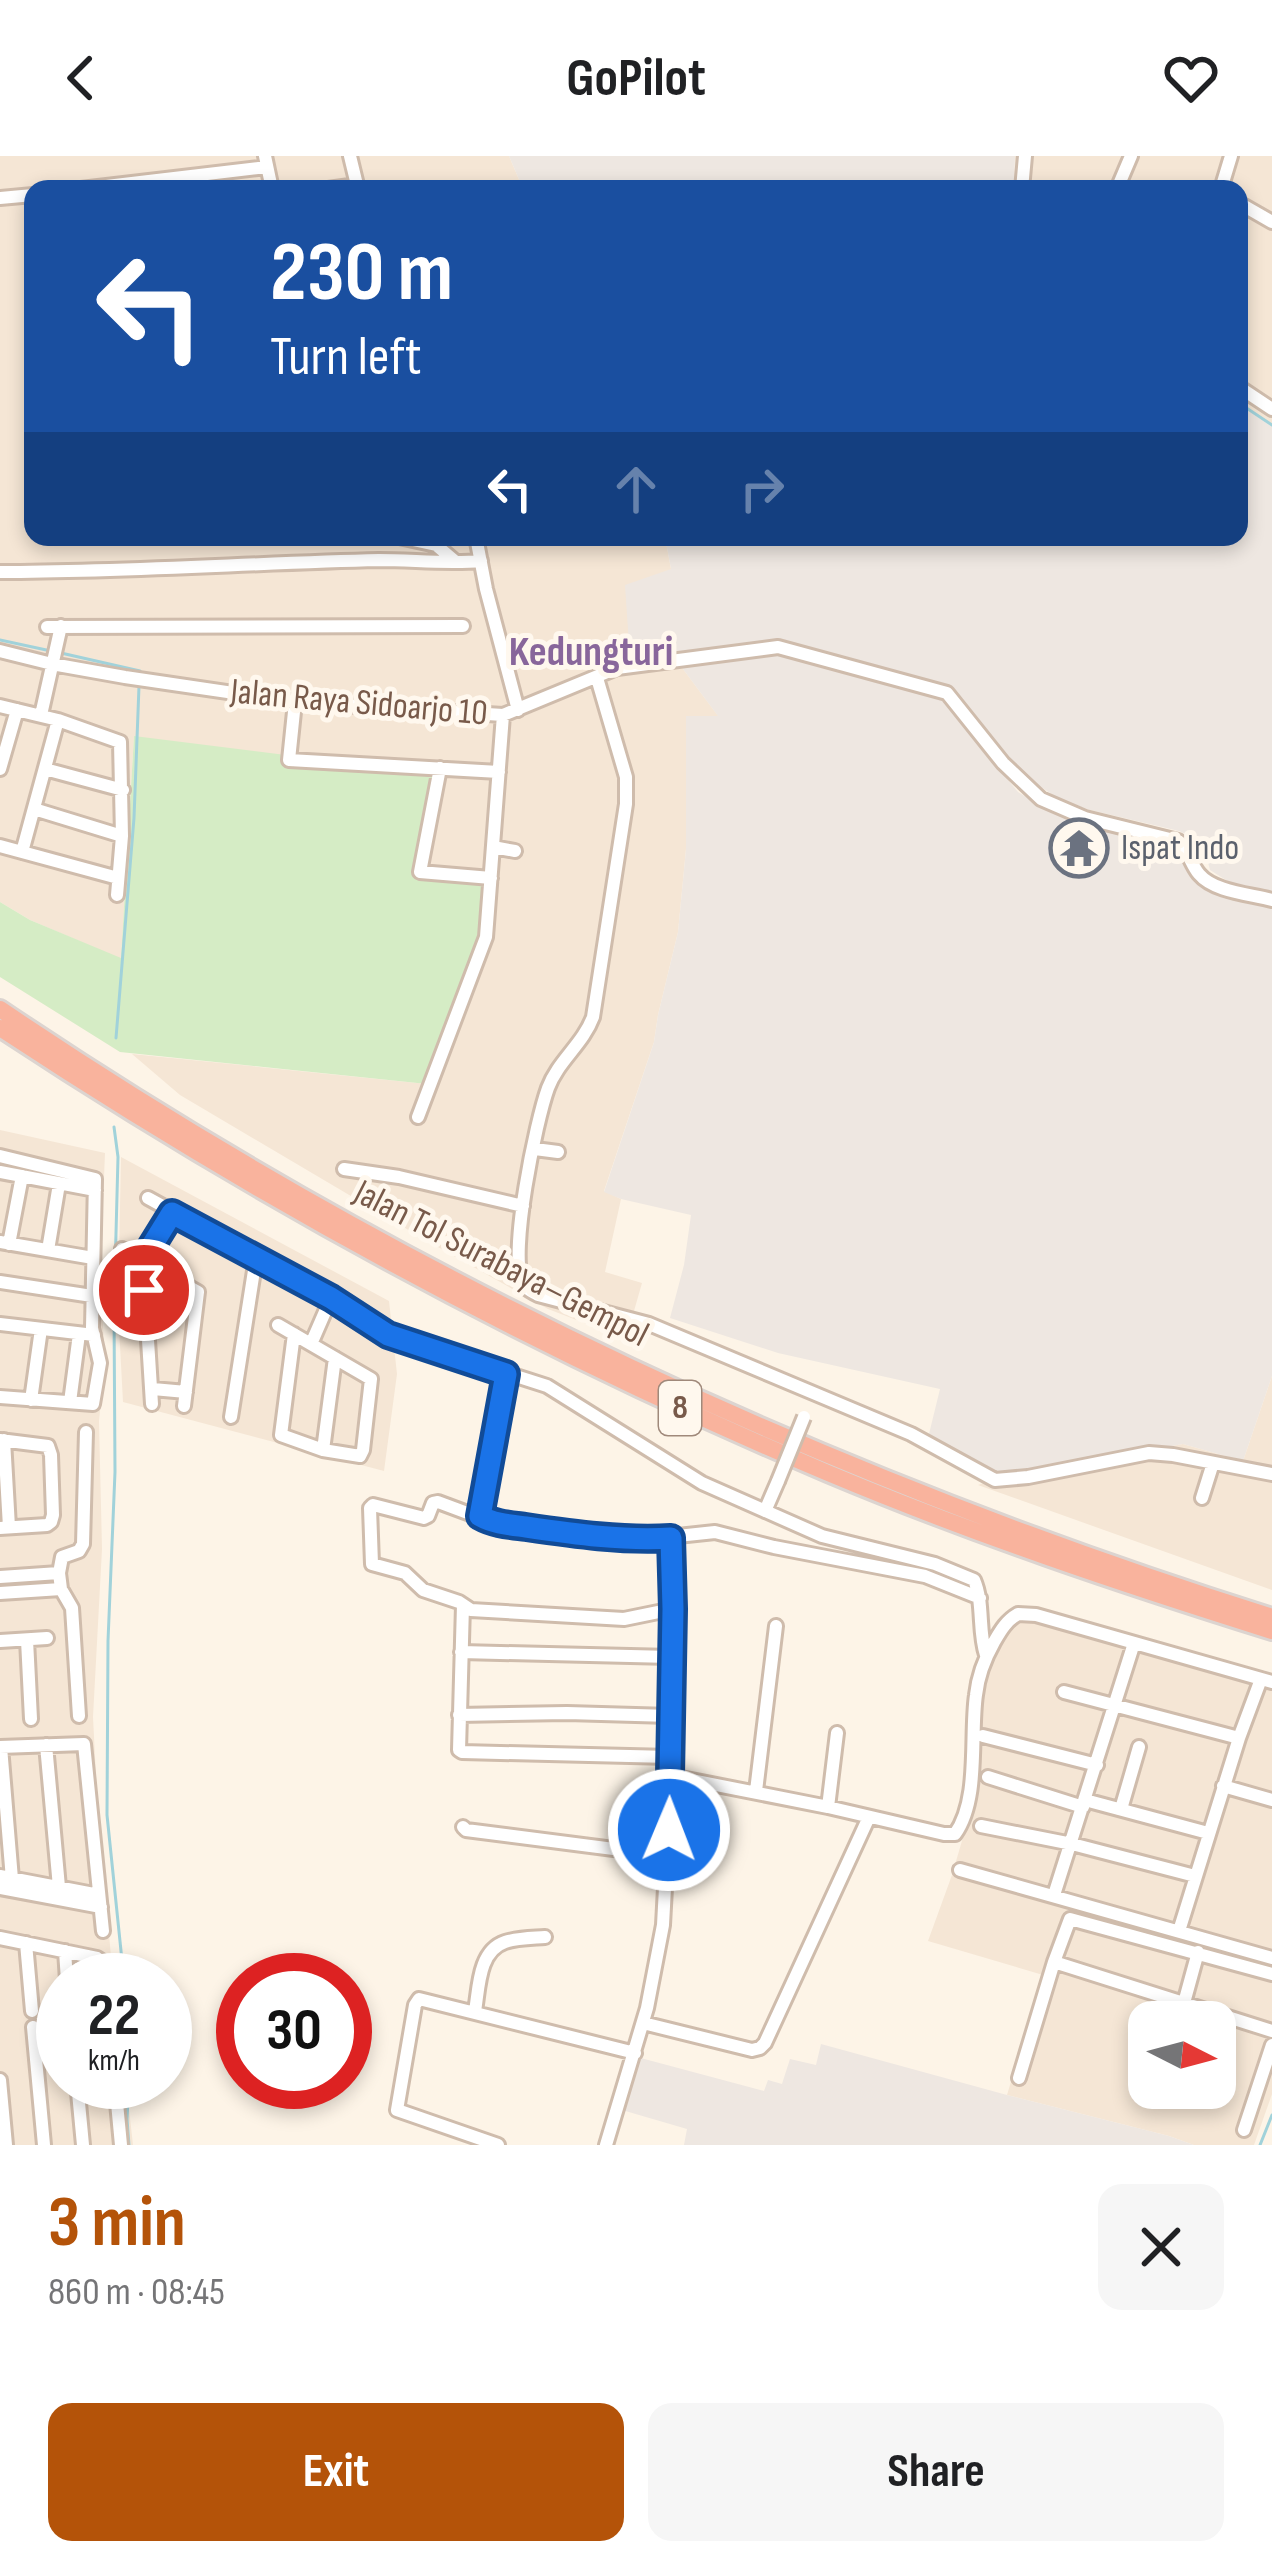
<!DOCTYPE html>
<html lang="en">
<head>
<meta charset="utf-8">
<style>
  :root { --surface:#fff; --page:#f6f6f6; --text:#202124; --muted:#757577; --accent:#b45309 }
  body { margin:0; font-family:"Sofia Sans Condensed",sans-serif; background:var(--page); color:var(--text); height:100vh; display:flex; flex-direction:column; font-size:45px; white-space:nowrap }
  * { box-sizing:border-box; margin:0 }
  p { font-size:39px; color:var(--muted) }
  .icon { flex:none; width:66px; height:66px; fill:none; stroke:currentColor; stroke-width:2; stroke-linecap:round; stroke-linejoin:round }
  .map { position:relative; height:1989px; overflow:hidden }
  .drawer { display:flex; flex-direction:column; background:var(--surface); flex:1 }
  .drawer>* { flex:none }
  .top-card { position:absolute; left:24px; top:24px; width:1224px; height:366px; border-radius:24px; box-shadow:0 6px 18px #0003; background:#1a4fa0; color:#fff; overflow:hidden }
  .needle { width:78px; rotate:96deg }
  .fabs { position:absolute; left:1128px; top:1845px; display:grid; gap:24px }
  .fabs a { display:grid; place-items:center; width:108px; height:108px; border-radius:24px; background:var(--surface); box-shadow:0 6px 18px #0003; font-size:60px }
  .speed { position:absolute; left:36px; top:1797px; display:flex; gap:24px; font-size:60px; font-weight:700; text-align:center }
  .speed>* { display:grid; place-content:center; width:156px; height:156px; border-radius:50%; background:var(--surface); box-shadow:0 6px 18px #0003; line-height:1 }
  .speed small { font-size:30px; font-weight:400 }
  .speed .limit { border:18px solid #d22; background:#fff; color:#111 }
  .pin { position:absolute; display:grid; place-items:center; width:102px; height:102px; color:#fff; margin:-51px; border:6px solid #fff; border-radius:50%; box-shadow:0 3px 12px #0007 }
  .me { position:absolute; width:132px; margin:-66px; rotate:1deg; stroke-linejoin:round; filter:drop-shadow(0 0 9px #0008) }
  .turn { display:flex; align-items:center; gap:42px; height:252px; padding:0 48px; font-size:54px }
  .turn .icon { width:156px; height:156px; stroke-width:2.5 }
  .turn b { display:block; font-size:84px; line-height:102px }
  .lanes { display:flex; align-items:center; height:114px; padding:0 48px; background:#0003; justify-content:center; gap:60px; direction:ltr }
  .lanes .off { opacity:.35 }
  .round { display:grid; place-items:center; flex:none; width:126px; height:126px; border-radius:24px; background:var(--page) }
  .head { display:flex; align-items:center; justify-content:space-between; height:204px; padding:0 48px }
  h1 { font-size:72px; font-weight:700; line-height:90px; color:var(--accent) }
  .action { display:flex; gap:24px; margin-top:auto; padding:24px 48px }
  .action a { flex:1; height:138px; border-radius:24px; background:var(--accent); color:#fff; font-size:48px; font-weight:700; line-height:138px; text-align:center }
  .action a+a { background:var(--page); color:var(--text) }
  header { display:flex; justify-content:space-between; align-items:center; height:156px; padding:0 48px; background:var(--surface); font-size:54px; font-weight:700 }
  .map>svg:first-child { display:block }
</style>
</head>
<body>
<header><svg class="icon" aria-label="back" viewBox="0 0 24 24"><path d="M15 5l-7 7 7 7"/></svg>GoPilot<svg class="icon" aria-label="heart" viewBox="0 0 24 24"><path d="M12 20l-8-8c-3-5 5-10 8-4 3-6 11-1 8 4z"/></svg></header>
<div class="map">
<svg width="1272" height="1989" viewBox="0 0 1272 1989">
  <rect width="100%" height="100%" fill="#fdf4e7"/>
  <!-- residential -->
  <path fill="#f5e6d5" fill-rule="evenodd" d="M0,0H509L523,33H33V381H665L671,413L630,503L671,497L719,561L687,560L686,693L678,776L658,859L654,886L604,1035L621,1043L605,1116L642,1127L626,1183L548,1153L422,1082L180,939L132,898L427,928L482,728L417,721L134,580L121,803L30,764L0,746Z
    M1015,0H1272V270L1239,246V33H1014Z
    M0,974L105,997L100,1119L105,1204L99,1265L102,1393L93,1561L97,1640L113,1824H63V1926H126L133,1989H0Z
    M121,1001L389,1145L397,1218L384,1315L123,1246L118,1152Z
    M1272,1220V1434L978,1329L1004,1320L1183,1288L1243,1305Z
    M1027,1460L1272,1528V1938L1254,1989H1194L1169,1980L1007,1939L1043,1819L928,1785L952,1719L980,1623V1529L999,1484L1011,1466ZM1149,1866H1215V1932H1149Z"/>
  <!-- industrial -->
  <path fill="#eee7e1" d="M509,0H1015L1014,33H523Z
    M1239,246L1272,270V738L1229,726L1210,714L1205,695L1196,683L1179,675L1090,654L1059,643L1035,627L1007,600L992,579L982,592L1018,636L1052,657L1095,673L1179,690L1195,722L1204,730L1272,751V1220L1243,1305L1183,1288L1004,1320L928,1282L940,1233L778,1197L670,1162L684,1109L691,1059L621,1043L604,1036L654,886L658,859L678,776L686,693V560H718L671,497L630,504L625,429L671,413L665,381H1239Z
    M821,1888L1007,1939L1169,1980L1194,1989H684L687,1973L622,1954L637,1901L764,1935L768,1924L782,1928L790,1903L816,1909Z"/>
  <!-- green -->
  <path fill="#d5ecc5" d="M134,580L437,618L417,720L483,729L480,772L427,928L120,896L0,821V746L30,764L121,802Z"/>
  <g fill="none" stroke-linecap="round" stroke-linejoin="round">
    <!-- stream -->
    <path stroke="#a1d2da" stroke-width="3" d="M1239,247L1272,269
      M0,484L51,495
      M61,497L140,515L139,520
      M116,882L134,662L139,530
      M114,971L118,1001L114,1154L115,1316L108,1485L107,1659L124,1824
      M129,1989L127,1963L129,1926
      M1260,1989L1272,1959"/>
    <!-- minor casing -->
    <g stroke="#cfbcac" stroke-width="18">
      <path id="minor" d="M265,0L272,33
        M350,0L358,33
        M81,33L267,11
        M328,33L357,29
        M1022,33L1025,0
        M1117,33L1131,0
        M1221,33L1231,0
        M0,42L33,39
        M1239,47L1272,66
        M1239,231L1272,253
        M399,381L436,389L456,406
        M476,381L486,433L518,554
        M0,416C127,416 253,407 379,404C413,404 447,408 481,405
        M47,471L463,470
        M0,495L52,508L125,521L295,546L503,559L617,512L778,491L947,537L1003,607L1041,643L1085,662L1178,685C1189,695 1190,707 1199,718C1214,736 1250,738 1272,744
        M597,522L626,621V648L593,861C583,888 558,905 548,932C536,965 508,1099 523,1127C527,1134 531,1135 538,1139L649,1168L911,1278L995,1324L1028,1321L1149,1297L1173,1299L1272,1318
        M295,546L289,604L499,616
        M0,550L58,564L120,586L122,680L117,739
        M41,559L61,470
        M440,612L420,716L491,722
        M0,613L17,554
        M45,613L123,634
        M34,653L122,680
        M0,690L118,722
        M493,691L515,695
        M22,696L58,564
        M418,961L486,781L503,559
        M535,993L558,996
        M0,1000L95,1023L92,1172L100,1207L93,1248L0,1241
        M344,1013L399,1021L523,1050
        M0,1016L95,1034
        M148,1042L331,1142L388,1179L547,1230L702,1327L822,1380L935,1408L974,1424C984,1447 978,1475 986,1499
        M0,1086L93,1102
        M9,1088L22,1020
        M122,1093L198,1136L184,1250
        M48,1094L59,1028
        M0,1126L92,1140
        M151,1167L162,1115
        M0,1168L94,1179
        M278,1169L371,1223L363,1294L360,1300L323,1294L281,1279L294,1178
        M311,1188L331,1142
        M153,1233L186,1236
        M31,1244L41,1173
        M70,1246L79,1178
        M152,1248L143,1104L172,1057
        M231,1261L256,1102
        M0,1284L48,1290L51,1299L53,1359L51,1366L47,1369L0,1372
        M4,1284L9,1371
        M323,1294L335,1202
        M1202,1342L1213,1307
        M765,1355L778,1325
        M480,1360L506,1218
        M0,1421L59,1417
        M0,1437L61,1433
        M463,1449L459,1594L462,1596L670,1601
        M673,1453L624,1463L471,1454L459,1446L423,1434L405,1417L372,1408L370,1352L373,1349L424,1362L428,1360L433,1347L438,1346L489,1365L544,1374L640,1384L715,1376L774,1391L925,1420L980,1442
        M27,1484L31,1563
        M0,1485L47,1482
        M461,1496L671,1501
        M1064,1536L1239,1582
        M459,1559L567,1557L670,1560
        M79,1560L72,1452L61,1433L59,1417L62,1401L79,1395L83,1388L86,1276
        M983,1580L1097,1609
        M46,1589L59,1731
        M0,1591L84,1588L103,1775
        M1,1591L12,1723
        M671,1620L828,1651L944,1678H955C980,1643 970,1580 976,1539C978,1520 985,1502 994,1486C1001,1474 1006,1465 1018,1458L1036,1459L1272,1526
        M988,1621L1083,1651
        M1223,1630L1272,1644
        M756,1635L776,1470
        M1085,1644L1208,1677
        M828,1651L837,1577
        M1121,1653L1139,1591
        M981,1670L1072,1688L1195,1720
        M463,1671L466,1674L668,1700
        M960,1714L1272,1802
        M0,1720L99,1739
        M0,1732L101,1751
        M1054,1739L1134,1487
        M1179,1775L1239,1582L1261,1523
        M0,1782L97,1802L106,1808L108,1824
        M26,1787L32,1855
        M65,1795L67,1824
        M1054,1806L1272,1875
        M1184,1847L1198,1796
        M475,1855C479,1833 478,1795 505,1786C517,1782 533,1782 545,1781
        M643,1867L752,1894L760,1892L765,1887L869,1661
        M33,1871L44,1989
        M1019,1922L1054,1806L1070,1763L1272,1818
        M0,1924L6,1989
        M77,1926L83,1989
        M115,1926L121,1989
        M1244,1974L1272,1889
        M498,1989L397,1954L415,1849L419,1843L635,1897
        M606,1989L647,1852L663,1769L671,1620L673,1453L671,1382"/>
    </g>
    <!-- highway casing -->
    <g stroke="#dcd4d0" stroke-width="22">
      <path id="highway" d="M0,853C392,1118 821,1319 1272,1461
        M0,872C262,1045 539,1195 828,1317C973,1378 1122,1428 1272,1475"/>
    </g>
    <!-- minor -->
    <use href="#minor" stroke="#fff" stroke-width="12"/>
    <!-- highway -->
    <use href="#highway" stroke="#f9b39d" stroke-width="16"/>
    <!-- minor-bridge casing -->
    <g stroke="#cfbcac" stroke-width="18" stroke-linecap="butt">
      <path id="minor-bridge" d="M778,1325L804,1261"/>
    </g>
    <!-- minor-bridge -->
    <use href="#minor-bridge" stroke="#fff" stroke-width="12"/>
  </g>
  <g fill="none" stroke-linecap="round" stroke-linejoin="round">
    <!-- route casing -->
    <g stroke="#114b97" stroke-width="30">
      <path id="route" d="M144,1134L143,1104L172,1057L331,1142L388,1179L506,1218L480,1360C494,1368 511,1369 526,1371C574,1378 623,1385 671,1382L673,1453L669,1674"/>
    </g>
    <!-- route -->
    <use href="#route" stroke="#1a73e8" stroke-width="21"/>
  </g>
  <!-- icons -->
  <defs>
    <g id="temple-ring" transform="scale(3)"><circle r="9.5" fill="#fff8ee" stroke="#6b7280" stroke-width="1.5"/><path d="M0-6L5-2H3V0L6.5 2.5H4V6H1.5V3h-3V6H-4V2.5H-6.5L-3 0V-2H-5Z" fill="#6b7280"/></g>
  </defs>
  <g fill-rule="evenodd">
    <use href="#temple-ring" x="1079" y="692"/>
  </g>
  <g text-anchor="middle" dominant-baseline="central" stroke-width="10" stroke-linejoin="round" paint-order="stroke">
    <!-- shield labels -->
    <rect fill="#fff8ee" stroke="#a0897b" stroke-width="3" x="659" y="1225" width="42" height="54" rx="9"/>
    <g font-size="33" font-weight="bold" fill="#785a4a">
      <text x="680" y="1252">8</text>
    </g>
    <!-- street labels -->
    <g font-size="36" fill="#785a4a" stroke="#fff8ee">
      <text transform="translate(359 547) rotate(5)">Jalan Raya Sidoarjo 10</text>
      <text transform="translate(501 1108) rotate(27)">Jalan Tol Surabaya–Gempol</text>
    </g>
    <!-- worship labels -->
    <g font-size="36" fill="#5b616d" stroke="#fff8ee" text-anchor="start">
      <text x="1121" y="692">Ispat Indo</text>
    </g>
    <!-- quarter labels -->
    <g font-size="42" font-weight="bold" fill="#88669b" stroke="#fff8ee">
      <text x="591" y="496">Kedungturi</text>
    </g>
  </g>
</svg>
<div class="fabs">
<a><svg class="needle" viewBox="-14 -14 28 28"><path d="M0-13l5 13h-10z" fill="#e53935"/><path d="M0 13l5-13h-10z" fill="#757577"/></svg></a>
</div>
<div class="speed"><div>22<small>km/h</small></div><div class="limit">30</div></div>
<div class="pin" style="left:144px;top:1134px;background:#d93025"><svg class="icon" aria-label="arrive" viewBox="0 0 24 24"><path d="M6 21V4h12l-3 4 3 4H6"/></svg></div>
<svg class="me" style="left:669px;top:1674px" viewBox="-20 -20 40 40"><circle r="17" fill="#1a73e8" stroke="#fff" stroke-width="3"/><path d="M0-11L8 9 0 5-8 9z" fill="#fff"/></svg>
<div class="top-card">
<div class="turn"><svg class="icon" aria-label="left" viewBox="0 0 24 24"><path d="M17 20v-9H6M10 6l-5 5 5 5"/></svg><div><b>230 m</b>Turn left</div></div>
<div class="lanes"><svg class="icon" aria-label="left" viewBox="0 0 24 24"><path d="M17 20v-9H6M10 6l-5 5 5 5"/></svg><svg class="icon off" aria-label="ahead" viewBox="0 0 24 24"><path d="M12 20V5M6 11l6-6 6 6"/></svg><svg class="icon off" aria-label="right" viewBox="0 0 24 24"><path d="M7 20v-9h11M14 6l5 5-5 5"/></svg></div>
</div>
</div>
<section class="drawer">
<div class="head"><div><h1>3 min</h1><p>860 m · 08:45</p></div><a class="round"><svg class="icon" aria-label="close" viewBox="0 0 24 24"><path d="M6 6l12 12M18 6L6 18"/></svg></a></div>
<div class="action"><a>Exit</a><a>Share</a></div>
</section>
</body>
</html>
